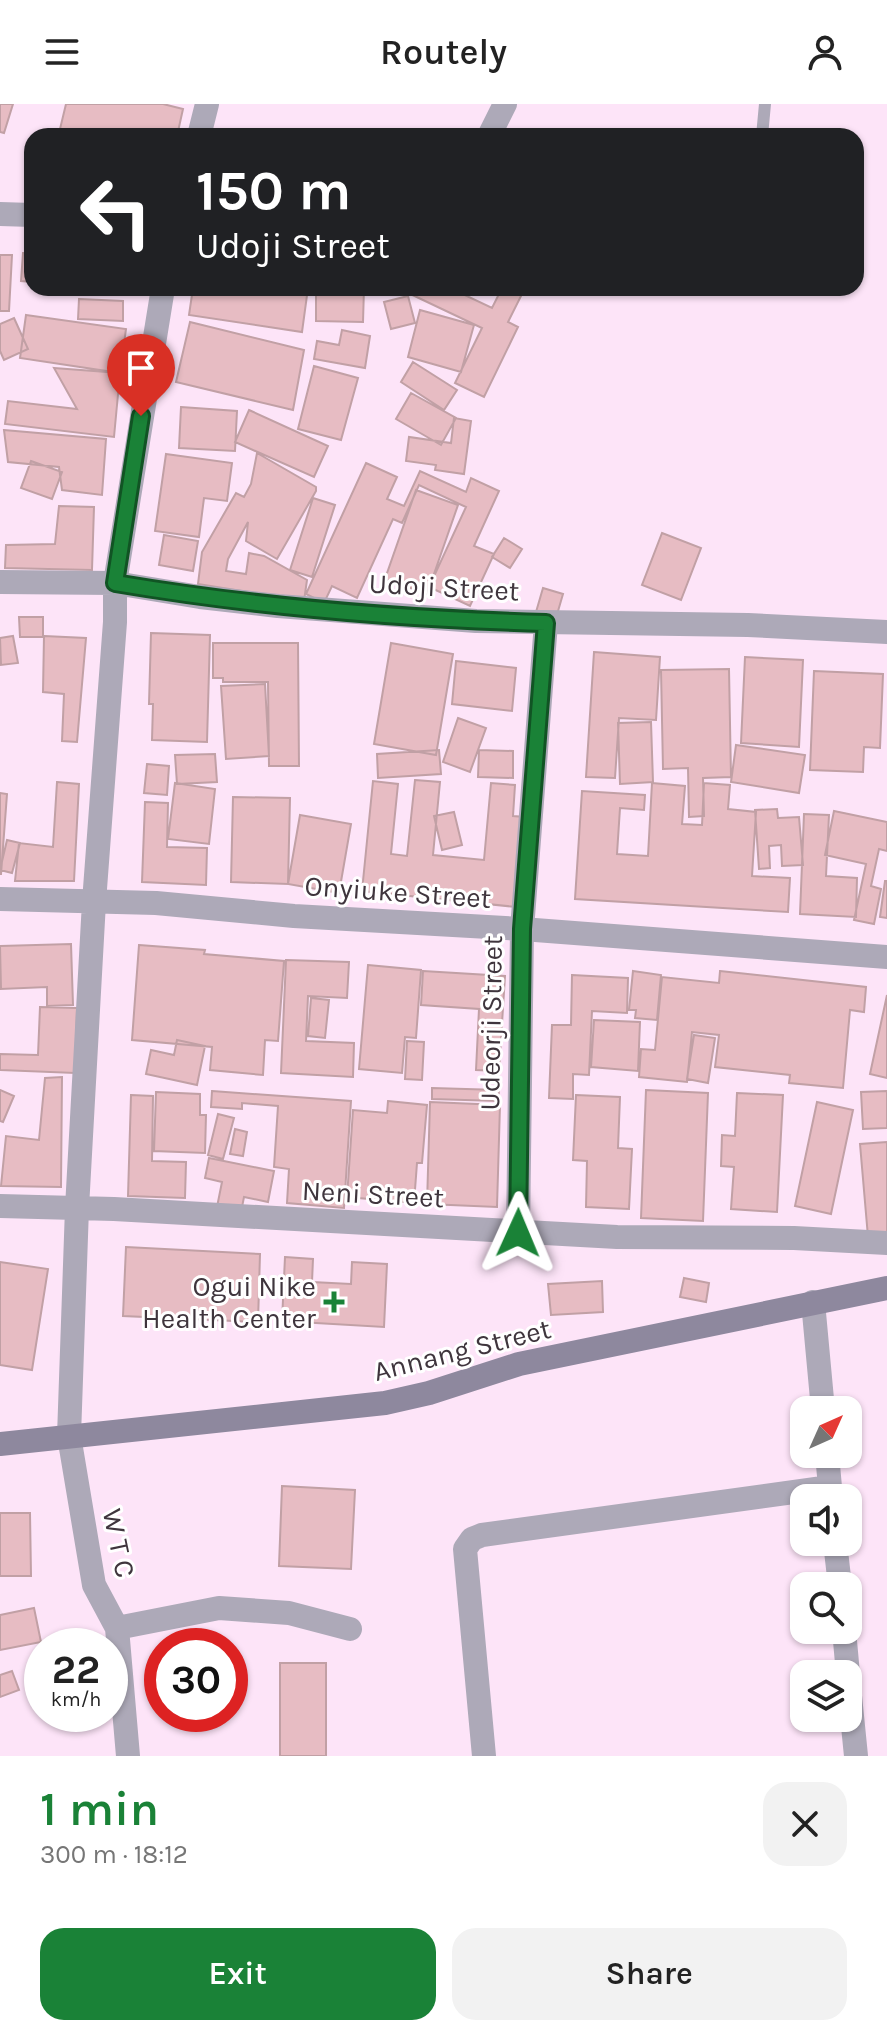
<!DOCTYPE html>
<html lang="en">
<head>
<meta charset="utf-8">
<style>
  :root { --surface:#fff; --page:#f2f2f2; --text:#222; --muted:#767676; --accent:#1a8237 }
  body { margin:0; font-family:Karla,sans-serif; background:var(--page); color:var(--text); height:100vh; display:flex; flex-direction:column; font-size:30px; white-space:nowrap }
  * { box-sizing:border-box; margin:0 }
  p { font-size:26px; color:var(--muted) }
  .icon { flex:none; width:44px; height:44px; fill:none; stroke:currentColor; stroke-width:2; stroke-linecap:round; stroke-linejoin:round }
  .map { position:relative; height:1652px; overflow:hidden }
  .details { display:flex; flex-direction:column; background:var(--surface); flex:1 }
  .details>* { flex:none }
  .banner { position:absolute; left:24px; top:24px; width:840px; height:168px; border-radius:24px; box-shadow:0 2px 6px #0004; background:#202124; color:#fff; overflow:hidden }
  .needle { width:52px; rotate:45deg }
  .tools { position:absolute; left:790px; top:1292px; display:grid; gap:16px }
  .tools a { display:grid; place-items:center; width:72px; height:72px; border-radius:16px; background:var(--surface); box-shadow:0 2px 6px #0004; font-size:40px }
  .speed { position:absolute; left:24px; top:1524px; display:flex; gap:16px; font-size:40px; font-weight:700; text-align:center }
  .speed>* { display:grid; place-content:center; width:104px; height:104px; border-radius:50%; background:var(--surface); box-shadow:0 2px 6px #0004; line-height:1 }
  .speed small { font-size:20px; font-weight:400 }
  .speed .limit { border:12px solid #d22; background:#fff; color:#111 }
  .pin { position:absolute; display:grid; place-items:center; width:68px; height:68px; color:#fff; margin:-82px -34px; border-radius:50% 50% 50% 0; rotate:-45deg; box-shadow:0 0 8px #0007 }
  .pin .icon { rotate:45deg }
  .me { position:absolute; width:88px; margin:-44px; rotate:1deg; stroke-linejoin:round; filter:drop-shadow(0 0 6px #0008) }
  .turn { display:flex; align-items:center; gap:28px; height:168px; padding:0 40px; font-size:36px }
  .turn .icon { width:104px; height:104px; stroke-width:2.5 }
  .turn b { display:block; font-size:56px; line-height:68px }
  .round { display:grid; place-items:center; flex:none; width:84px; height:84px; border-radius:24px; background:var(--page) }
  .head { display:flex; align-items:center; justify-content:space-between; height:136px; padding:0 40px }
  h1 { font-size:48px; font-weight:600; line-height:60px; color:var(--accent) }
  .primary-button { display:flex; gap:16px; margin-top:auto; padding:16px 40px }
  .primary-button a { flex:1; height:92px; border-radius:24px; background:var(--accent); color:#fff; font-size:32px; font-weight:600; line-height:92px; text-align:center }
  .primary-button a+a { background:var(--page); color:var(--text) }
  header { display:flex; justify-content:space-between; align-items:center; height:104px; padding:0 40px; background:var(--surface); font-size:36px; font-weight:600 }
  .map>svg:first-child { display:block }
</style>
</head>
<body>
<header><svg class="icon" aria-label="menu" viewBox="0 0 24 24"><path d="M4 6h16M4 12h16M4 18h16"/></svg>Routely<svg class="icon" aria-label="person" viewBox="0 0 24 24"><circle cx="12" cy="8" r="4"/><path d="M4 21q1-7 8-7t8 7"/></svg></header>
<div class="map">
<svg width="887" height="1652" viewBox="0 0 887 1652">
  <rect width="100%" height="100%" fill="#fde4f8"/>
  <!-- building -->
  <path fill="#e7bcc3" stroke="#c1a0a5" stroke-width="2" d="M0,0H13L4,29L0,28Z
    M66,0H163L183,5L177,32H84L60,25Z
    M23,149L32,150V178L21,177Z
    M0,151H12L9,207H0Z
    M193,184H308L302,228L189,211Z
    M316,184H364L363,218L316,217Z
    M406,184H450L492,204L502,184H515L523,188L508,218L518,223L484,293L455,279L482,224L404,187Z
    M408,192L415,219L391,225L384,198Z
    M79,195L123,197V217L78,215Z
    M420,206L474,221L461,268L408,253Z
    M26,211L126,225L120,269L20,254Z
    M14,214L28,245L4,256L0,247V220Z
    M190,218L304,246L293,306L176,278Z
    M342,226L370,232L365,264L314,255L317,237L339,241Z
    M413,258L457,286L444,306L401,278Z
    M314,262L358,274L341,336L298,325Z
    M54,264L120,269L114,333L5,320L8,297L77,305Z
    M411,289L456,314L441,341L396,315Z
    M181,303L237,307L235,347L179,344Z
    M249,306L328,342L314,373L235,338Z
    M454,314L471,317L464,370L435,366L436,361L406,357L409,333L451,339Z
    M4,326L106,335L102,391L62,386L59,363L8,358Z
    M257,349L316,383V387L277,455L246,437L248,418L228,455L226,467L246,470L249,449L264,452L307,476L304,497L198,480L202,448L236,389L244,393L251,380Z
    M166,350L232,359L227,397L204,394L199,433L155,427Z
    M31,357L62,368L52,395L21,384Z
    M366,359L397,373L387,395L404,402L420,367L466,388L471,374L499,387L474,442L494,450L470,502L429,483L466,403L419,381L402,419L393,415L357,494L332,482L324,499L306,490Z
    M416,386L458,401L427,490L385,475Z
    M313,394L335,401L312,473L290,466Z
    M59,402L94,403L92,466L5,464L6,441L55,440Z
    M662,429L701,444L681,496L642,481Z
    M164,431L198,437L193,467L159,461Z
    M504,434L522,445L510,464L492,453Z
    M543,484L563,490L556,514L536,508Z
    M19,513H43V533H20Z
    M151,529L210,531L207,638L152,636L153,600H149Z
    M13,532L18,559L1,561L0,534Z
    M44,532L86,534L77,638L62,637L64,590L43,588Z
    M213,539H298L299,662H269L268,578H223V574H213Z
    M391,539L453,550L436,651L374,640Z
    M594,548L660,553L656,616L619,614L615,674L586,673Z
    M745,553L803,556L799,643L741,639Z
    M456,557L516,564L512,607L452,600Z
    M729,565L731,673L703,674L704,712L689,713L688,664L663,665L661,566Z
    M814,567L883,570L880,644L864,643L863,668L810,666Z
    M265,580L269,652L226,655L221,582Z
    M458,614L486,624L470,668L443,658Z
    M651,618L653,678L620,680L618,619Z
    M736,641L805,651L799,689L731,678Z
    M439,646L441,670L378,674L377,650Z
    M479,646L513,647V674L478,673Z
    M215,650L217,678L177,680L175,651Z
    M147,660L169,662L167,691L144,689Z
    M415,676L440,678L433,751L484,756L491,679L515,681L513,712L525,713L516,803L362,787L373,677L398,680L391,750L407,752Z
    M57,678L79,680L74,777H15L19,739L53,743Z
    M175,679L215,685L209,740L168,735Z
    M652,679L685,682L682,720L702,721L704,679L730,681L728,705L756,708L752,772L790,774L788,808L575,795L582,687L645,691L644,706L620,704L617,750L648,752Z
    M0,689L7,690L1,770H0Z
    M233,693L290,694L288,780L231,778Z
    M145,698L168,699L167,743L207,744L206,781L142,778Z
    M777,705L778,714L799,713L803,761L782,762L781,741L769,742L770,764L759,765L755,706Z
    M834,707L887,718V747L879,745L871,782L881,785L874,820L854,816L866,760L825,751Z
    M454,708L462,741L442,746L434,712Z
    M804,710L829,711L826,772L857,774L856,813L800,810Z
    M300,711L351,720L339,789L288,780Z
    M7,736L20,739L12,769L0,766Z
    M885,777H887V814L880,813Z
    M71,840L73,901L47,902V883L1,885L0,842Z
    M139,841L205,846L204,850L284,857L278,937L265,936L263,971L210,966L212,943L132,936Z
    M286,856L349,858L347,894L308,892L306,937L354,939L353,973L281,969Z
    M368,861L421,866L416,934L405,933L402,969L359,965Z
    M423,867L505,872L499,967L476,966L479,905L421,901Z
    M633,867L661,871L657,916L635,914L636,906H629Z
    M720,867L866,883L864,908L850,906L843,984L789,979L790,971L715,963L719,931L692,928L687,978L639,973L641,945L655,946L662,873L719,879Z
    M572,871L628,874L627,909L592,907L589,971L573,970V995L549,994L552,921H571Z
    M887,891V974L870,970Z
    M311,894L329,896L325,934L308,932Z
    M40,903L77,904L75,969L0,966V950L38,951Z
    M594,916L640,918L638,967L591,963Z
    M694,931L715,934L708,979L687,975Z
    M177,936L205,942L197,981L146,970L151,946L174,951Z
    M407,937L424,938L422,976L405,975Z
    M62,973L61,1083L1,1082L6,1032L39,1036L45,974Z
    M432,984L499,986L498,997L432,995Z
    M0,986L14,992L3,1018L0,1017Z
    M646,986L708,989L703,1117L641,1114Z
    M212,987L351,997L344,1104L287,1099L289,1065L274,1063L278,1002L242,999V1005L211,1003Z
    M887,987V1024L863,1025L861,988Z
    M156,988L200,990V1011H206L205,1049L154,1047Z
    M737,989L783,991L777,1108L731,1105L734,1063L721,1062L722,1031L735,1032Z
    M131,991L153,992L152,1057L186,1058L185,1094L128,1092Z
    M576,991L620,993L618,1044L632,1045L629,1105L586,1103L587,1057L573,1056Z
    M388,997L427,1001L422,1059H417L414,1099L347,1093L353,1006L387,1009Z
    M430,998L500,1001L497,1103L427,1100Z
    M817,998L853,1006L831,1110L795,1102Z
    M218,1010L234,1014L223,1055L208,1051Z
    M235,1025L247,1028L243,1052L230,1050Z
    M887,1038V1132L868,1133L860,1040Z
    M209,1054L274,1067L268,1098L244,1093L241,1108L217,1103L222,1078L205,1074Z
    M126,1143L260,1150L258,1218L123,1212Z
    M285,1153L313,1155L312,1178L351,1180L352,1158L387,1160L384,1223L282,1217Z
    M0,1158L48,1165L32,1266L0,1261Z
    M684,1174L709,1179L706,1198L680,1193Z
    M602,1177L603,1208L551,1211L548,1180Z
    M282,1382L355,1386L351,1465L279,1462Z
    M0,1409H30L31,1472H0Z
    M34,1504L41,1538L0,1546V1511Z
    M280,1559H326V1652H280Z
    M12,1567L19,1586L0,1593V1571Z"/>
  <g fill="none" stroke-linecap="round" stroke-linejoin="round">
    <!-- lane -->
    <path stroke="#ada9b8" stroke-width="12" d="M762,32L765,0"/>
    <!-- street -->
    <path stroke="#ada9b8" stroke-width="24" d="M199,32L207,0
      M489,32L505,0
      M0,110L32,111
      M0,478L115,479L200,493L278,502L476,517L748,521L887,528
      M0,795L156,799L294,812L522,825L887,853
      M0,1102L114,1105L617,1133L794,1134L887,1139
      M518,1129L522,825L546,519
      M813,1198L823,1306
      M827,1350L831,1394
      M835,1438L840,1482
      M117,1524L219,1504L289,1509L350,1525
      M844,1526L848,1570
      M848,1572L856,1652
      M128,1652L117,1524L94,1481L69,1332L77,1104L94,798L115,518V479L163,184
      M484,1652L465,1445L472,1435L482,1431L830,1383"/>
    <!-- secondary -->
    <path stroke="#8e889e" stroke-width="24" d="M0,1340L385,1299L429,1289L519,1260L887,1184"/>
  </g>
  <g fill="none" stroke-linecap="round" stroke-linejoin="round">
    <!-- route casing -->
    <g stroke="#115424" stroke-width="20">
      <path id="route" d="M141,312L115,479C257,503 402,515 546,519L522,825L518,1129"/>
    </g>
    <!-- route -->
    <use href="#route" stroke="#1a8237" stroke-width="14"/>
  </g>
  <!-- markers -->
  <path fill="#1a8237" stroke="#fff" stroke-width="3" d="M330 1186h8v8h8v8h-8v8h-8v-8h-8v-8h8z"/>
  <g text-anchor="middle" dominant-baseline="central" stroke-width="6" stroke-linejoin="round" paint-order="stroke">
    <!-- street labels -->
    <g font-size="28" fill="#3f353d" stroke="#fff">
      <text transform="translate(444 483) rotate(3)">Udoji Street</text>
      <text transform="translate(398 788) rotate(4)">Onyiuke Street</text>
      <text transform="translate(491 919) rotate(-89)">Udeorji Street</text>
      <text transform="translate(373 1090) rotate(3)">Neni Street</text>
      <text transform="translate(462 1246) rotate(-14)">Annang Street</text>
      <text transform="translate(119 1439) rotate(78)">W T C</text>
    </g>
    <!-- poi labels -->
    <g font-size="28" fill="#3f353d" stroke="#fff" text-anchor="end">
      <text x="316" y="1182">Ogui Nike<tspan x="316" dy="32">Health Center</tspan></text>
    </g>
  </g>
</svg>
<div class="tools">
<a><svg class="needle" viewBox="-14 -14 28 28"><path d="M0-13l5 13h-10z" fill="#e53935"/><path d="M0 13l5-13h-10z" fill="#767676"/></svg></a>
<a><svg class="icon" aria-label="sound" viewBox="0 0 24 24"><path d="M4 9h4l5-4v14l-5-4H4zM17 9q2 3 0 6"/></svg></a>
<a><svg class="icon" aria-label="search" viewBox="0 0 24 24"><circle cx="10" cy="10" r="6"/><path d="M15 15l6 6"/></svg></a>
<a><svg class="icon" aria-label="layers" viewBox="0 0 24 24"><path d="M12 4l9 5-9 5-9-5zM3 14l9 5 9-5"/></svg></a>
</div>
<div class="speed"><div>22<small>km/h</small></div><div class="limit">30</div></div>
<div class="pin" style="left:141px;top:312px;background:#d93025"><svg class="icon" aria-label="arrive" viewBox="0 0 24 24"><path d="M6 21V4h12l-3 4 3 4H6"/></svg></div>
<svg class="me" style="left:518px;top:1129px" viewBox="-20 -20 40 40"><path d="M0-17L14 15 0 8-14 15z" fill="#1a8237" stroke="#fff" stroke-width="4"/></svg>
<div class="banner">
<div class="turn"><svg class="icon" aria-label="left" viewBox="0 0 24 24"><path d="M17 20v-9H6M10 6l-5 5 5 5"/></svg><div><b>150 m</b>Udoji Street</div></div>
</div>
</div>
<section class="details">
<div class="head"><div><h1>1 min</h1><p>300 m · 18:12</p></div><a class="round"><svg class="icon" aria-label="close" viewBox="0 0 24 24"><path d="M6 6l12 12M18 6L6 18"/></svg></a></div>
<div class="primary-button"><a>Exit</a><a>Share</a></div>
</section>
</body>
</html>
